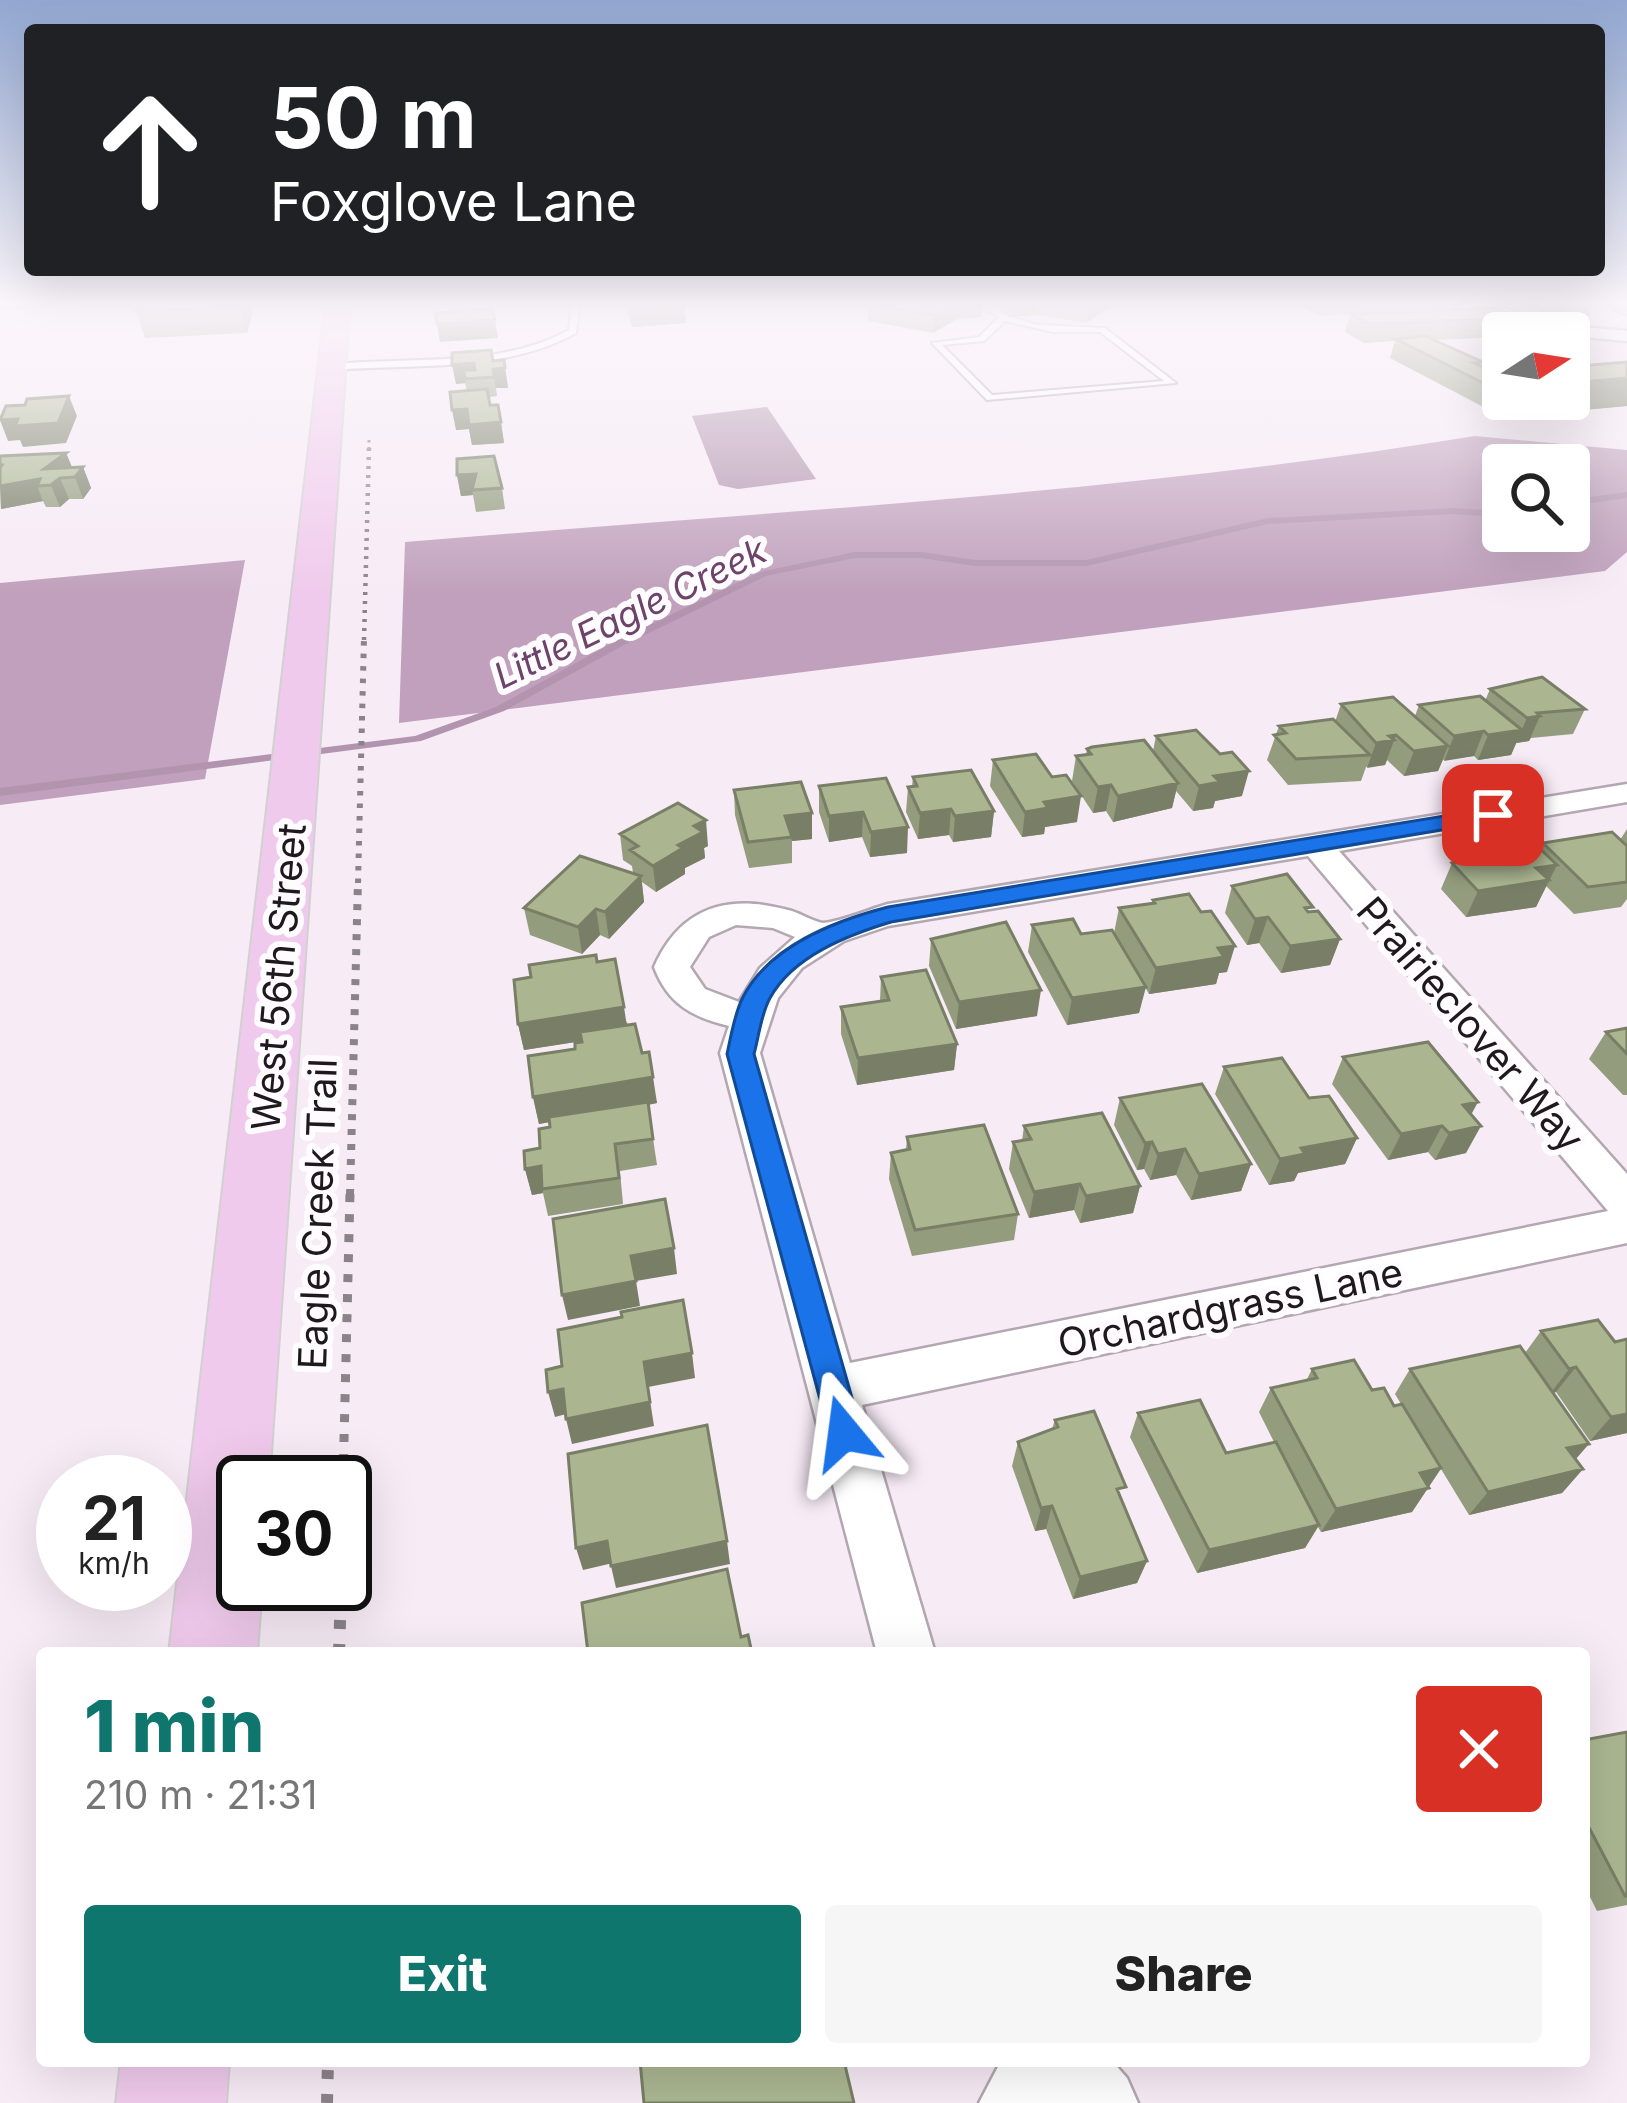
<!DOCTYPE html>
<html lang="en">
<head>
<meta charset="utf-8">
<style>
  :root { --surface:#fff; --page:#f6f6f6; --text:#222; --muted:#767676; --accent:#0f766e }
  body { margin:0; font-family:Inter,sans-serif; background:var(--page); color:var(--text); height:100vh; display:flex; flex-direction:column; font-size:45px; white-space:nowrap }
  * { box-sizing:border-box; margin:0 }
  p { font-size:39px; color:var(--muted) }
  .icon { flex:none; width:66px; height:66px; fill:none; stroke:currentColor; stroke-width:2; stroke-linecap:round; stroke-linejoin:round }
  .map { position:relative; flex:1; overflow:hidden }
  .side { position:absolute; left:36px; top:1647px; width:1554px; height:420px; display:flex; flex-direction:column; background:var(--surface); border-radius:12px; box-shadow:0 12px 48px #0002 }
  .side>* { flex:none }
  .guide { position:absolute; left:24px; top:24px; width:1581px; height:252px; border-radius:12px; box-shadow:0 12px 48px #0002; background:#202124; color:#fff; overflow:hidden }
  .needle { width:78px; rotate:78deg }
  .tools { position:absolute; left:1482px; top:312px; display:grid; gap:24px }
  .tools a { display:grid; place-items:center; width:108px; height:108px; border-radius:12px; background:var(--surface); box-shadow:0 12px 48px #0002; font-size:60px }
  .speed { position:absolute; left:36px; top:1455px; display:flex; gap:24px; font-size:60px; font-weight:700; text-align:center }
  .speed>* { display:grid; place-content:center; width:156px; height:156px; border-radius:50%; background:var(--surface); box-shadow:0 12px 48px #0002; line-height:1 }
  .speed small { font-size:30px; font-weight:400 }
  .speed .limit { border:6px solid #111; border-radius:18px; background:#fff; color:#111 }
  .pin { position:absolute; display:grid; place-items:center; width:102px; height:102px; color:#fff; margin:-51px; border-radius:24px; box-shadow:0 6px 18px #0006 }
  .me { position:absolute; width:132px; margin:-66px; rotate:344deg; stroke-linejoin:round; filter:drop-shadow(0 0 9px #0008) }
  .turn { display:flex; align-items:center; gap:42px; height:252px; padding:0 48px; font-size:54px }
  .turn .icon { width:156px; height:156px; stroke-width:2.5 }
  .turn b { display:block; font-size:84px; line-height:102px }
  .round { display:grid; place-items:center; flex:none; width:126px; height:126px; border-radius:12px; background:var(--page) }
  .overview { display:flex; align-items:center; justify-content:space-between; height:204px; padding:0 48px }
  h1 { font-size:72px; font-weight:800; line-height:90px; color:var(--accent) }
  .cta { display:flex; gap:24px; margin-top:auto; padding:24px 48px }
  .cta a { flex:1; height:138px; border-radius:12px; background:var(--accent); color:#fff; font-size:48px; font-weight:800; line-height:138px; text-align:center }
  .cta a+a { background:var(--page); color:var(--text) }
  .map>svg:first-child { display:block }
</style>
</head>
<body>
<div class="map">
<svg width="1627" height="2103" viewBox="0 0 1627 2103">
  <rect width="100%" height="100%" fill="#f7ebf6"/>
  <!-- forest -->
  <path fill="#c0a0bc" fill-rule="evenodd" d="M1475,436L1627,450V552L1605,571L399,723L405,542C762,512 1122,494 1475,436ZM1503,465H1569V531H1503Z
    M245,560L205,779L0,805V583Z"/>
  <!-- water -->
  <path fill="#b294af" d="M767,407L816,479L738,489L719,485L692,416Z"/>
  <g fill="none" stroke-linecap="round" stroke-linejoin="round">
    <!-- stream -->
    <path fill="#b294af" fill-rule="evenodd" d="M1627,492V498L1569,506V500Z
      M1453,508L1503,511V517L1453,514L1268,524L1086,566H975L922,558H855L766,576L622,646L504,711L421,741L0,796V788L415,736L496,707L614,642L760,572L855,552H922L975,560H1086L1268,518Z"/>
    <!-- service casing -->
    <g stroke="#b3a7b1" stroke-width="4">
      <path id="service" d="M572,301H580L576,333C505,373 411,364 332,370L328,367C347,361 372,362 393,361C452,359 517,359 569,330Z
        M975,301H983L1010,317L1038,325L1105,328L1176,383L987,400L932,343L979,337L999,317ZM1005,321L1053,332H1100L1164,381L992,395L942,345L984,341Z"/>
    </g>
    <!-- minor casing -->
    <g stroke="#b3a7b1" stroke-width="5">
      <path id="minor" d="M0,301H48L40,306L0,307Z
        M1464,301H1486L1548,324L1627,331V341L1541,333Z
        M1627,784V802L1339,851L1627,1174V1243L862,1405L935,1653H877L720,1053L729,1026C692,1017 668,1004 654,967C680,908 726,893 788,910C798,912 814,922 823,923C836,923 873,908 888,904ZM1308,856L1608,1211L850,1363L760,1053L778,998L802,968L844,941L888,926ZM736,925L773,928L795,937L760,968L739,1002L705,989L690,967L709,937Z
        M1001,2061H1112L1127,2078L1138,2103H979Z"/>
    </g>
    <!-- primary casing -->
    <g stroke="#d2d1d2" stroke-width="4">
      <path id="primary" d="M326,301H350L269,1482H243V1584H262L257,1653H169Z
        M121,2061H229L226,2103H116Z"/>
    </g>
    <!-- path-far5 -->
    <path stroke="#8b838a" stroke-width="3" stroke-dasharray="3 4.5" stroke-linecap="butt" d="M369,450V440"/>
    <!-- path-far4 -->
    <path stroke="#8b838a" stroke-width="4.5" stroke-dasharray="3 6" stroke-linecap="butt" d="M364,640L369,447"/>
    <!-- path-far3 -->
    <path stroke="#8b838a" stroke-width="6" stroke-dasharray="4.5 8" stroke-linecap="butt" d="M358,883L364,637"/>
    <!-- path-far2 -->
    <path stroke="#8b838a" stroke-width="8" stroke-dasharray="6 9" stroke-linecap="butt" d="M350,1195L358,880"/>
    <!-- path-far1 -->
    <path stroke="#8b838a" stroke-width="9" stroke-dasharray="8 12" stroke-linecap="butt" d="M343,1482L350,1192
      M341,1594V1584"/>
    <!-- path -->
    <path stroke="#8b838a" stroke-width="12" stroke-dasharray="9 15" stroke-linecap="butt" d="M339,1653L341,1591
      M327,2103L328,2061"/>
    <!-- service -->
    <use href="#service" fill="#fff" fill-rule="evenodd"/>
    <!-- minor -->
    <use href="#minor" fill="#fff" fill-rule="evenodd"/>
    <!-- primary -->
    <use href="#primary" fill="#f0caec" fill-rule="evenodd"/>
  </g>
  <!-- wall -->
  <path fill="#939d7d" d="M141,301H250L253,310L247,333L145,338L136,311Z
    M626,301L684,305L686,323L632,327L628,316Z
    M1002,301H1114L1113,305L1086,323L1037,315L1010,317L1001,309Z
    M1302,301H1461L1459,309L1518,318L1513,333H1503V337L1433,340L1503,376V399H1533L1528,410L1495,413L1390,358L1395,341L1364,343L1345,332L1350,314L1319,316L1301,306Z
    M1521,301H1591L1594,302L1587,320L1562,321Z
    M1605,301H1627V317L1603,308Z
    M868,304L982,317L957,319L933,333L868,321Z
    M504,360L508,388H496L497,396L489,397L490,405H498L504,443L472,445L469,429L456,430L467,391L465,383L456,384L493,361Z
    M1627,362V406L1572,411L1551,399H1569V367Z
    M66,453L72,468L83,467L91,488L83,499H69L60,507H46L43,501L1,509L0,456Z
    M457,475L502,488L505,509L476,512L473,495L461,496Z
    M1490,689L1585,709L1573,734L1531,738L1529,741L1516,743L1511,755L1478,760L1474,756L1443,760L1438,771L1404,776L1387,760L1385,765L1366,767L1361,781L1288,785L1267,760L1279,726L1335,722L1341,704L1415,716L1419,705L1485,701Z
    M1156,736L1242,796L1215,801L1213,808L1193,811L1176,791L1172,808L1113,822L1106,811L1093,813L1072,781L1076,756L1086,754L1087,749L1153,751Z
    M993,760L1077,822L1045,827L1044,834L1022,837L990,786Z
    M913,777L994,811L991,837L953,842L949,835L918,839L906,812L908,787L912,786Z
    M886,778L907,853L870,857L862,837L829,842L819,812V786Z
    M734,790L812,813V839L792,841V863L749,868L735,815Z
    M1627,829V899L1621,907L1574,914L1546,886L1536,907L1466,917L1441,889L1452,863L1485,856L1490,844L1540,848L1543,843L1620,840Z
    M620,834L708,846L704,848L705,858L685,868V874L656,892L642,882L644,902L609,939L600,935L582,954L530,935L524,908L633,873L632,866L623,860Z
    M1232,886L1311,912L1340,939L1330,965L1281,973L1259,943L1247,945L1225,913Z
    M1153,900L1227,972L1219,973L1216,984L1149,994L1145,987L1139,1013L1067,1025L1028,952L1032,925L1081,934L1114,933L1119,908L1152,904Z
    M931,939L1037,1016L956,1029L929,966Z
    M597,962L642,1053L657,1103L648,1105L657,1165L620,1171L623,1204L548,1216L543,1193L532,1195L525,1169L540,1148L550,1127L549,1122L539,1124L533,1097L581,1041L524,1050L518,1024L531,977Z
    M881,977L957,1044L954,1070L857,1085L841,1034V1007L880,1001Z
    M1627,1028V1095H1623L1589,1059L1606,1032Z
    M1343,1057L1471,1114L1466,1153L1435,1160L1428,1152L1388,1160L1332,1084Z
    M1224,1067L1309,1098L1357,1138L1345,1164L1298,1173L1294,1181L1269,1185L1215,1094Z
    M1120,1098L1251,1164L1241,1191L1191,1200L1176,1175L1150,1180L1144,1169L1137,1170L1114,1125Z
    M1024,1126L1140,1186L1133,1213L1080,1223L1074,1210L1029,1218L1009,1169L1013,1142L1022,1141Z
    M907,1137L1018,1214L1014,1240L912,1256L889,1179L891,1153L906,1150Z
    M1541,1331L1615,1342L1627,1339V1433L1590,1441L1556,1392L1553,1393L1575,1459L1583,1469L1562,1493L1469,1515L1441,1469L1412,1512L1321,1532L1318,1527L1305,1548L1197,1573L1130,1437L1138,1413L1226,1453L1274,1442L1259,1412L1271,1388L1306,1381L1312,1369L1372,1390L1394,1406L1401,1404L1395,1394L1410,1369L1525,1353Z
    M1055,1420L1121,1500L1147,1561L1137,1583L1073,1599L1046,1529L1035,1531L1012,1466L1018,1442L1052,1429Z
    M1627,1732V1905L1597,1911L1584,1885V1740Z"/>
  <!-- shaded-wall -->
  <path fill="#787f66" d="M241,301H250L253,310L247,333L239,307Z
    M983,301L982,317L957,319L933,333L934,315L958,302Z
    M1012,301H1038L1037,315L1010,317Z
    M1096,301H1114L1113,305L1086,323L1089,306Z
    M684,305L686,323L632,327L630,309Z
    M495,320L498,338L440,342L437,324Z
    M474,363L477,378L465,379L466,383L456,384L452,365Z
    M505,368L508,388H496L493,369Z
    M1627,378V406L1572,411L1583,382Z
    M1503,393V399H1533L1528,410L1495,413Z
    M69,396L77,416L66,443L23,447L20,440L8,441L0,420Z
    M467,409L501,422L504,443L472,445L469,429L456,430L452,410Z
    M66,453L75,474L60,478L69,499L60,507L44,469Z
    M83,467L91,488L83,499L75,477Z
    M476,474L472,490L473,495L461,496L457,475Z
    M40,479L37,486L43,501L1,509L0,486Z
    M1540,716L1529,741L1516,743L1527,718Z
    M1522,730L1511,755L1478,760L1488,735Z
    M1484,731L1474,756L1444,761L1454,736Z
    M1396,735L1385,765L1367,768L1376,743L1389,736Z
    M1448,746L1438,771L1404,776L1414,751Z
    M1249,771L1242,796L1215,801L1213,808L1193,811L1199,786L1214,776Z
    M1178,783L1172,808L1113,822L1118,796Z
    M1111,785L1106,811L1093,813L1098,787Z
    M1081,796L1077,822L1045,827L1044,834L1022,837L1025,812L1044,802Z
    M951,809L949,835L918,839L920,813Z
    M994,811L991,837L953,842L955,816Z
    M863,812L862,837L829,842V816Z
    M812,813V839L792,841L785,816Z
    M706,820L708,846L704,848L705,858L685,868V874L656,892L653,866L678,845L694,826Z
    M908,827L907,853L870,857L871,832Z
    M1557,865L1536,907L1466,917L1478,891L1536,868Z
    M641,876L644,902L609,939L605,912Z
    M596,909L600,935L582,954L578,927Z
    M1268,917L1259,943L1247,945L1255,919Z
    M1340,939L1330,965L1281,973L1290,946Z
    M1235,946L1227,972L1219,973L1216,984L1149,994L1156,968L1218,948Z
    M1146,987L1139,1013L1067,1025L1072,998Z
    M1041,990L1037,1016L956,1029L959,1002Z
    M624,1007L628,1034L524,1050L518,1024Z
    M957,1044L954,1070L857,1085L858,1058Z
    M653,1077L657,1103L539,1124L533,1097Z
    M1478,1102L1464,1128L1463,1105Z
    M1442,1126L1428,1152L1388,1160L1401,1134Z
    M1481,1126L1466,1153L1435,1160L1449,1133Z
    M1357,1138L1345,1164L1298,1173L1294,1181L1269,1185L1280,1159L1301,1148Z
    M1152,1142L1144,1169L1137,1170L1145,1143Z
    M1185,1149L1176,1175L1150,1180L1158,1154Z
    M1251,1164L1241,1191L1191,1200L1199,1174Z
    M541,1166L543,1193L532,1195L525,1169Z
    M1080,1184L1074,1210L1029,1218L1034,1192Z
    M1140,1186L1133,1213L1080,1223L1086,1196Z
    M674,1248L677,1274L636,1281L640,1306L568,1320L562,1295L631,1256Z
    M692,1353L695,1378L648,1387L654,1426L572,1444L566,1419L644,1362Z
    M1576,1367L1556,1392L1550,1394L1569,1369Z
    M563,1389L570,1413L555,1417L548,1392Z
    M1627,1414V1433L1590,1441L1611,1417Z
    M1589,1444L1568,1468L1567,1448Z
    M1441,1468L1412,1512L1321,1532L1336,1509L1420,1473Z
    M1583,1469L1562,1493L1469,1515L1488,1492Z
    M1052,1506L1046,1529L1035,1531L1041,1508Z
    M1319,1525L1305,1548L1197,1573L1209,1550Z
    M607,1541L613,1563L583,1570L576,1548Z
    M727,1541L730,1564L616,1588L611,1566Z
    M1147,1561L1137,1583L1073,1599L1080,1577Z"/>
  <!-- building -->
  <path fill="#abb691" stroke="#787f66" stroke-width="3" d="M141,301H241L239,307L136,311Z
    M627,301H682L684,305L630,309Z
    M874,301H969L958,302L934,315L868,304Z
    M1059,301H1096L1089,306Z
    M1562,301H1591L1594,302L1569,304Z
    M492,308L495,320L437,324L435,313Z
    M1496,308L1518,318L1370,324L1350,314Z
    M1425,336L1483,362L1474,363L1503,376V393L1396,339Z
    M491,350L493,361L504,360L505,368L493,369L494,377L465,379L464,370H475L474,363L452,365V353Z
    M1627,362V378L1583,382L1569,374V367Z
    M487,389L490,405H498L501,422L469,425L467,409L452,410L450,392Z
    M69,396L58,423L15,426L18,419L0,420L6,406L25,405L27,399Z
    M66,453L44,469L83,467L75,477L60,478L51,485L37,486L40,479L0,486V468L2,465H0V456Z
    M494,456L502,488L472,490L476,474L457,475V459Z
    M1542,677L1585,709L1537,713L1540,716L1527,718L1490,689Z
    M1480,696L1522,730L1488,735L1484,731L1454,736L1419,705Z
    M1393,697L1448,746L1414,751L1396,735L1389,736L1394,740L1376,743L1341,704Z
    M1333,719L1370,755L1296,759L1274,735L1286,733L1279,726Z
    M1196,730L1220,754L1232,752L1249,771L1214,776L1220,782L1199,786L1156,736Z
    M1144,740L1178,783L1118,796L1111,785L1098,787L1076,756L1091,754L1087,749L1092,747Z
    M1036,754L1052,777L1066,775L1081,796L1044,802L1048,808L1025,812L993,760Z
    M971,770L994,811L955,816L951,809L920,813L908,787L917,786L913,777Z
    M886,778L908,827L871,832L863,812L829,816L819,786Z
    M801,782L812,813L785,816L792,837L748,842L734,790Z
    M678,803L706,820L694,826L703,832L678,845L683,848L653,866L630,850L638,846L620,834Z
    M1612,832L1627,846V882L1588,887L1543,843Z
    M1530,839L1557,865L1536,868L1549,880L1478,891L1452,863L1498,853L1490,844Z
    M580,856L641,876L605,912L596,909L578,927L524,908Z
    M1287,874L1313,907L1305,908L1308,912L1318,911L1340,939L1290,946L1268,917L1255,919L1232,886Z
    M1189,894L1201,912L1211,911L1235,946L1218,948L1224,957L1156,968L1119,908L1155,903L1153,900Z
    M1073,919L1081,934L1112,930L1146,987L1072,998L1032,925Z
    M1006,922L1041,990L959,1002L931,939Z
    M596,955L597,962L615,959L624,1007L518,1024L514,980L531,977L529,965Z
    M926,970L957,1044L858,1058L841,1007L889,1000L881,977Z
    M635,1024L642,1053L649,1052L653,1077L533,1097L528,1056L575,1049V1043L582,1042L580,1032Z
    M1627,1028V1054L1606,1032Z
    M1428,1042L1478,1102L1463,1105L1481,1126L1449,1133L1442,1126L1401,1134L1343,1057Z
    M1282,1058L1309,1098L1329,1096L1357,1138L1301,1148L1305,1154L1280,1159L1224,1067Z
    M1202,1084L1251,1164L1199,1174L1185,1149L1158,1154L1152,1142L1145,1143L1120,1098Z
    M648,1102L653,1139L615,1144L619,1178L542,1189L541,1166L525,1169L524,1151L540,1148L539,1129L550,1127L549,1117Z
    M1102,1113L1140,1186L1086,1196L1080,1184L1034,1192L1013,1142L1031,1139L1024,1126Z
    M984,1125L1018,1214L915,1230L891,1153L910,1149L907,1137Z
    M665,1199L674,1248L631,1256L636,1281L562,1295L553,1219Z
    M683,1300L692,1353L644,1362L650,1402L566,1419L563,1389L548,1392L546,1370L562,1366L558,1330L622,1317L621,1312Z
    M1598,1320L1615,1342L1627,1339V1414L1611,1417L1576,1367L1569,1369L1541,1331Z
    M1520,1346L1589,1444L1567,1448L1583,1469L1488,1492L1410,1369Z
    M1354,1360L1372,1390L1384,1388L1394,1406L1402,1404L1441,1468L1420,1473L1429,1488L1336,1509L1271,1388L1317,1378L1312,1369Z
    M1200,1400L1226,1453L1276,1442L1319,1525L1209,1550L1138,1413Z
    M1094,1411L1126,1487L1117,1489L1147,1561L1080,1577L1052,1506L1041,1508L1018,1442L1058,1427L1055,1420Z
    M707,1425L727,1541L611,1566L607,1541L576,1548L568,1454Z
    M727,1569L741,1637L748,1635L752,1653H588L582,1603Z
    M1627,1732V1896H1625L1584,1818V1740Z
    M640,2061H844L854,2103H644Z"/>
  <!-- sky -->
  <linearGradient id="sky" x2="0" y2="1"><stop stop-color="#92a7d1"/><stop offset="0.51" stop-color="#fbf6fb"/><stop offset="1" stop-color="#fbf6fb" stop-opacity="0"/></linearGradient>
  <rect width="1627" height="595" fill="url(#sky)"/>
  <!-- route -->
  <path fill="#1a73e8" stroke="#114b97" stroke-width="3" d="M1493,808L1505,815L1501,820L891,922C848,935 793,956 770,998C761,1014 759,1036 754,1054L862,1433L857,1444L844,1449L832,1444L727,1054C731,1036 734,1016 742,999C768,946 834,921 888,907Z"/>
  <g text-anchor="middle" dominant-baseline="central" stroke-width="12" stroke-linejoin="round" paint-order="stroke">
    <!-- far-water labels -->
    <g font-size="36" font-style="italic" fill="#6e436a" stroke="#fefcfe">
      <text transform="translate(630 613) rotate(-26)">Little Eagle Creek</text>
    </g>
    <!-- street labels -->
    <g font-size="39" fill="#1d191c" stroke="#fefcfe">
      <text transform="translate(278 977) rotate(-85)">West 56th Street</text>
      <text transform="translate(1471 1024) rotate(49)">Prairieclover Way</text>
      <text transform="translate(317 1214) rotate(-88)">Eagle Creek Trail</text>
      <text transform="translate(1230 1307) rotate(-12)">Orchardgrass Lane</text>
    </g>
  </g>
</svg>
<div class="tools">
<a><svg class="needle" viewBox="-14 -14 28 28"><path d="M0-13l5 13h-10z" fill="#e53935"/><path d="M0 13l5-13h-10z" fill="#767676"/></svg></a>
<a><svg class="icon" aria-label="search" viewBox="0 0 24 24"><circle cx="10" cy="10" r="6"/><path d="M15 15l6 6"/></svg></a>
</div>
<div class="speed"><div>21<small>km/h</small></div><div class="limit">30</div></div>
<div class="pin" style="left:1493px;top:815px;background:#d93025"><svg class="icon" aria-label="arrive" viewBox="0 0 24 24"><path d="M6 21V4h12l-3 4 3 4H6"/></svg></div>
<svg class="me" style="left:844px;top:1433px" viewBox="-20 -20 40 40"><path d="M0-17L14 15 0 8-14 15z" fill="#1a73e8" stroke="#fff" stroke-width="4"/></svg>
<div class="guide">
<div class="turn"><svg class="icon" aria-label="ahead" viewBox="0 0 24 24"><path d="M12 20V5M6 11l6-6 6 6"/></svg><div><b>50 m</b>Foxglove Lane</div></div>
</div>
<section class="side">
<div class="overview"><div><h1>1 min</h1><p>210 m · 21:31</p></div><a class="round" style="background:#d93025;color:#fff"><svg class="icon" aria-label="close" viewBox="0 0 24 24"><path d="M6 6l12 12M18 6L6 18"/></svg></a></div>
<div class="cta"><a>Exit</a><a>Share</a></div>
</section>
</div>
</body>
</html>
